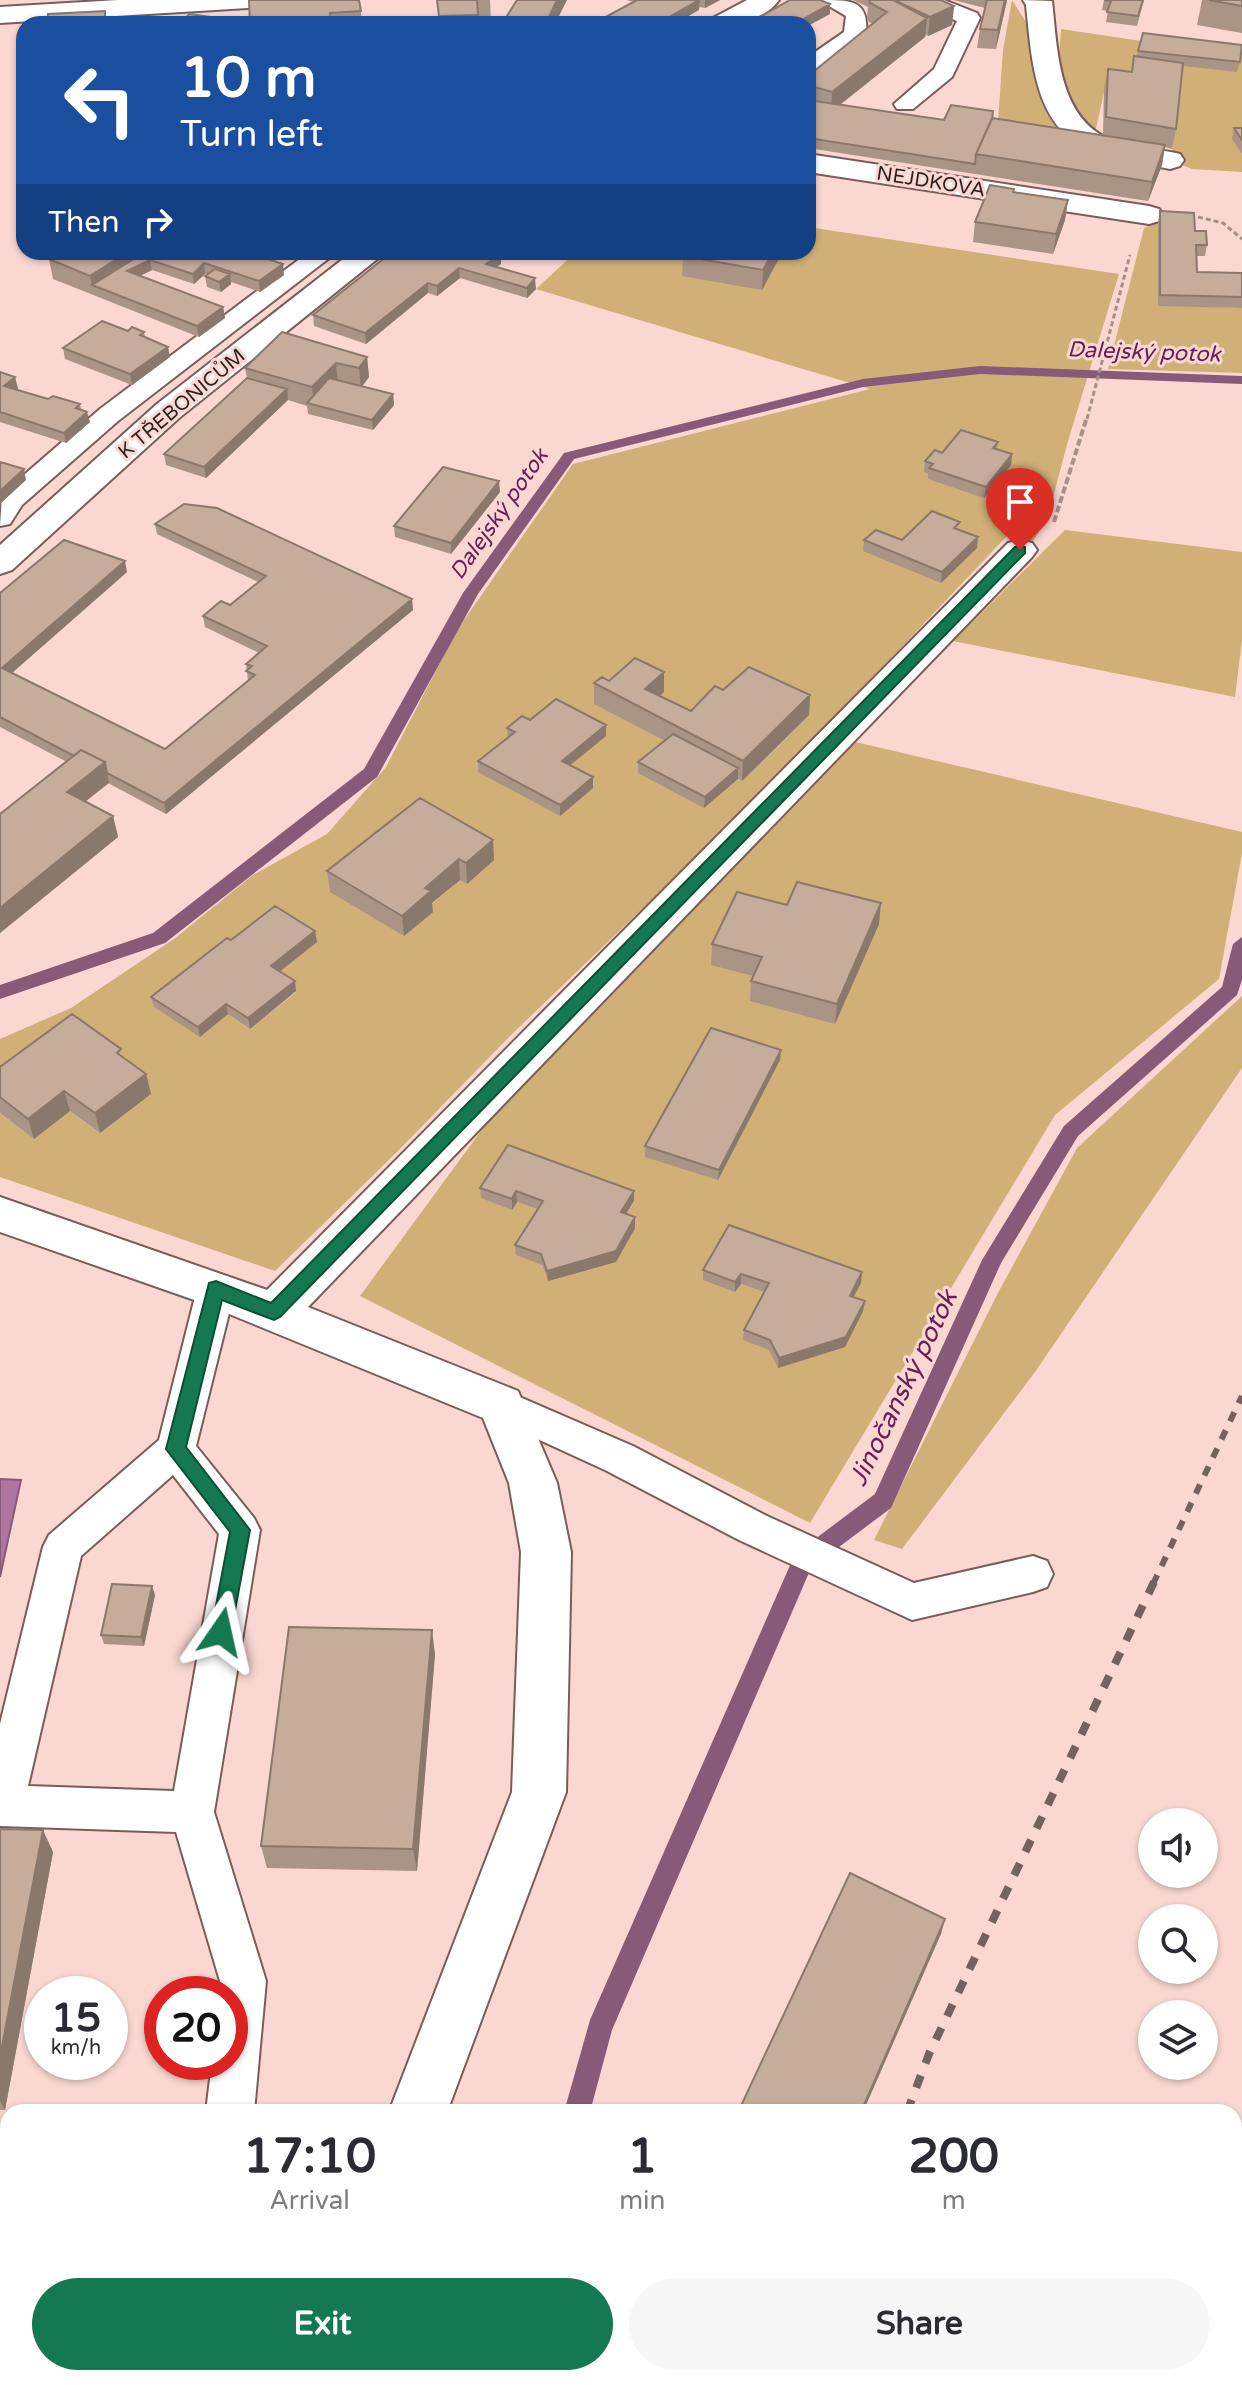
<!DOCTYPE html>
<html lang="en">
<head>
<meta charset="utf-8">
<style>
  :root { --surface:#fff; --page:#f7f7f7; --text:#2b2b33; --muted:#7c7c81; --accent:#147952 }
  body { margin:0; font-family:"Varela Round",sans-serif; background:var(--page); color:var(--text); height:100vh; display:flex; flex-direction:column; font-size:30px; white-space:nowrap }
  * { box-sizing:border-box; margin:0 }
  p { font-size:26px; color:var(--muted) }
  .icon { flex:none; width:44px; height:44px; fill:none; stroke:currentColor; stroke-width:2; stroke-linecap:round; stroke-linejoin:round }
  .map { position:relative; flex:1; overflow:hidden }
  .panel { position:absolute; left:0px; top:2104px; width:1242px; height:282px; display:flex; flex-direction:column; background:var(--surface); border-radius:24px 24px 0 0; box-shadow:0 2px 6px #0004 }
  .panel>* { flex:none }
  .banner { position:absolute; left:16px; top:16px; width:800px; height:244px; border-radius:24px; box-shadow:0 2px 6px #0004; background:#1a4fa0; color:#fff; overflow:hidden }
  .buttons { position:absolute; left:1138px; top:1808px; display:grid; gap:16px }
  .buttons a { display:grid; place-items:center; width:80px; height:80px; border-radius:50%; background:var(--surface); box-shadow:0 2px 6px #0004; font-size:40px }
  .speed { position:absolute; left:24px; top:1976px; display:flex; gap:16px; font-size:40px; font-weight:700; text-align:center }
  .speed>* { display:grid; place-content:center; width:104px; height:104px; border-radius:50%; background:var(--surface); box-shadow:0 2px 6px #0004; line-height:1 }
  .speed small { font-size:20px; font-weight:400 }
  .speed .limit { border:12px solid #d22; background:#fff; color:#111 }
  .pin { position:absolute; display:grid; place-items:center; width:68px; height:68px; color:#fff; margin:-82px -34px; border-radius:50% 50% 50% 0; rotate:-45deg; box-shadow:0 0 8px #0007 }
  .pin .icon { rotate:45deg }
  .me { position:absolute; width:88px; margin:-44px; rotate:11deg; stroke-linejoin:round; filter:drop-shadow(0 0 6px #0008) }
  .turn { display:flex; align-items:center; gap:28px; height:168px; padding:0 32px; font-size:36px }
  .turn .icon { width:104px; height:104px; stroke-width:2.5 }
  .turn b { display:block; font-size:56px; line-height:68px }
  .then { display:flex; align-items:center; height:76px; padding:0 32px; background:#0003; gap:16px; font-size:30px }
  .eta { display:flex; justify-content:space-evenly; align-items:center; height:136px; text-align:center }
  .eta b { font-size:48px; font-weight:700; line-height:56px }
  .action { display:flex; gap:16px; margin-top:auto; padding:16px 32px }
  .action a { flex:1; height:92px; border-radius:48px; background:var(--accent); color:#fff; font-size:32px; font-weight:700; line-height:92px; text-align:center }
  .action a+a { background:var(--page); color:var(--text) }
  .map>svg:first-child { display:block }
</style>
</head>
<body>
<div class="map">
<svg width="1242" height="2385" viewBox="0 0 1242 2385">
  <rect width="100%" height="100%" fill="#fad7d1"/>
  <!-- green -->
  <path fill="#d0b076" fill-rule="evenodd" d="M1012,0L1035,36L1080,140L997,136L1003,50Z
    M1061,29L1242,56V138L1233,139L1242,154V172L1192,169L1180,164L1172,149L1180,83L1105,88L1095,133L1083,126L1057,83Z
    M1158,222V305L1242,308V373L1108,369L1144,228Z
    M808,227L1119,274L1068,441L1047,520L1031,544L1008,535L762,794L511,1035L397,1152L275,1271L0,1177V1113L34,1139L70,1111L100,1133L151,1094L0,1091V1039L71,1008L174,939L253,875L327,834L386,767L457,630L573,464L870,389L536,289L576,252H808ZM595,704L697,722L808,716L742,781L738,779L704,808L673,745ZM422,819L460,880L427,908ZM276,917L316,942L273,977L296,992L250,1029L228,1014L200,1037Z
    M1065,530L1242,552V640L1235,697L953,641Z
    M851,741L1242,832V853L1219,979L1055,1115L810,1523L360,1296L486,1124ZM509,1156L634,1202L621,1222L548,1281L542,1265L543,1211L517,1202ZM728,1235L860,1283L849,1306L768,1293L741,1284L735,1292Z
    M1242,996V1068L1035,1372L902,1549L874,1540L999,1291L1077,1148Z"/>
  <!-- water -->
  <path fill="#b074a1" stroke="#885a79" stroke-width="2" d="M0,1479L21,1480L0,1577Z"/>
  <g fill="none" stroke-linecap="round" stroke-linejoin="round">
    <!-- stream -->
    <path fill="#885a79" fill-rule="evenodd" d="M980,366L1242,376V384L980,374L863,387L574,459L478,594L377,777L165,943L0,999V985L153,933L364,769L463,593L564,453L863,379Z
      M1242,937V980L1237,995L1078,1136L1001,1263L891,1508L811,1568L612,2030L590,2112H564L590,2020L795,1554L875,1494L982,1260L1064,1126L1222,987L1233,944Z
      M508,2378H536L535,2385H507Z"/>
    <!-- service casing -->
    <g stroke="#7a5d58" stroke-width="4">
      <path id="service" d="M819,0C853,0 869,0 866,35L816,72L808,74V57L844,32L846,16Z
        M914,0H944L977,13L980,18L952,77L913,109H897L894,104L934,69L957,21L917,5Z
        M309,252H337L118,421L22,505L10,524L0,526L2,494L100,409Z
        M216,1274L229,1278L235,1289L196,1446L254,1518L260,1530L214,1812L266,1981L254,2112H206L212,2062H230V1994H219L220,1981L176,1832L0,1826V1724L43,1547L49,1535L159,1440L197,1289L203,1278ZM173,1475L219,1534L174,1791L28,1786L81,1556Z
        M501,1389L633,1446L767,1516L914,1583L1033,1556L1047,1561L1053,1574L1047,1587L1033,1592L912,1620L739,1540L605,1470L487,1416L482,1405L487,1394Z
        M0,2137H8V2185H0Z
        M178,2378H228L227,2385H177Z"/>
    </g>
    <!-- minor casing -->
    <g stroke="#7a5d58" stroke-width="4">
      <path id="minor" d="M118,0H261L257,6L248,8L0,23V7Z
        M1023,0L1052,1C1058,54 1058,124 1119,143C1138,149 1160,149 1180,154L1184,160L1180,166L1170,169C1146,164 1119,163 1096,154C1034,130 1032,62 1026,5Z
        M808,154L1149,206L1159,209L1164,215L1159,221L1149,224L808,172Z
        M1020,540L1032,543L1037,550L1032,557L308,1307L518,1391L557,1483L571,1552L566,1792L447,2112H389L512,1792L521,1552L509,1483L483,1418L200,1302L0,1232V1197L267,1290L1008,543Z
        M327,2378H389L388,2385H326Z"/>
    </g>
    <!-- tertiary casing -->
    <g stroke="#7a5d58" stroke-width="4">
      <path id="tertiary" d="M747,0H779C763,22 734,24 709,24L713,18Z
        M352,252H386L179,418L12,570L0,574V545L157,404Z"/>
    </g>
    <!-- path-far1 -->
    <path stroke="#a98f8a" stroke-width="3" stroke-dasharray="5 3" stroke-linecap="butt" d="M1198,217L1223,223L1242,239
      M1087,419L1130,255"/>
    <!-- path -->
    <path stroke="#a98f8a" stroke-width="4" stroke-dasharray="7 3" stroke-linecap="butt" d="M1054,522L1087,417"/>
    <!-- service -->
    <use href="#service" fill="#fff" fill-rule="evenodd"/>
    <!-- minor -->
    <use href="#minor" fill="#fff" fill-rule="evenodd"/>
    <!-- tertiary -->
    <use href="#tertiary" fill="#fff" fill-rule="evenodd"/>
    <!-- rail-far1 -->
    <path stroke="#76615e" stroke-width="6" stroke-dasharray="10 10" stroke-linecap="butt" d="M1153,1584L1242,1396"/>
    <!-- rail -->
    <path stroke="#76615e" stroke-width="8" stroke-dasharray="13 13" stroke-linecap="butt" d="M907,2112L929,2054L1154,1582
      M1234,2160L1242,2139
      M818,2385L819,2378
      M1146,2385L1149,2378"/>
  </g>
  <!-- wall -->
  <path fill="#aa9485" d="M359,0L362,21L331,23V24H250Z
    M437,0H490L491,22L479,23V24H439Z
    M627,0H720L705,8L699,7V10L674,24H602V19L633,2Z
    M853,0H941L954,6L952,25L928,36L926,35L925,37L839,105L944,120L992,119L1103,135L1104,88L1108,69L1132,72L1138,51L1240,62L1237,72L1183,66L1176,129L1172,149L1165,147L1162,165L1148,201L808,148V76L873,24L869,22L867,18L868,7Z
    M953,0H1007L996,49L977,48L980,29L985,8Z
    M1104,0H1144L1137,26L1106,22L1108,11L1102,10Z
    M1202,0H1242V33L1197,25Z
    M1234,128H1242V154L1232,139Z
    M1013,192L1068,200L1065,220L1053,254L973,242L975,222Z
    M1160,211L1195,231L1207,245L1205,256H1196L1197,272L1242,273V308L1158,306V222Z
    M247,252L284,275L260,292L231,282V284L221,292L207,287L205,276L208,274H205L194,284L152,270L140,276L223,307L225,318L199,337L53,279L49,259Z
    M287,252H315L307,258Z
    M392,252L501,264L497,267L536,289L527,298L460,278L437,296L428,293L366,344L314,326L313,315Z
    M685,252H782L762,290L682,276L683,256Z
    M128,331L144,332L145,337L170,357L132,385L65,359L63,348Z
    M367,357L369,377L362,386L393,394L394,405L373,430L308,414L307,406L288,400L206,478L166,465L164,454L247,378L245,368Z
    M0,372L18,388L16,389L48,399L80,404L81,410L90,422L66,443L0,422Z
    M998,442L997,449L1012,454L1011,465L984,498L928,479V473L924,472L925,461L942,453Z
    M500,492L451,554L395,537L394,526Z
    M155,524L412,599L413,610L166,814L108,783L85,802L113,816L118,837L0,933V814L67,762L0,727V593L127,572L12,673L165,749L248,681L246,664L259,653L205,627L203,616L230,605L258,582L157,534Z
    M959,529L977,548L941,583L863,551L864,540H902Z
    M664,672V692L660,696L691,711L723,690L810,695L809,715L742,781L738,779L704,808L638,773V762L665,741L594,704V683Z
    M530,720L606,736L570,765L593,777V788L560,816L478,772V761L508,738L507,728Z
    M420,798L494,860L467,884L460,880L432,903L433,912L404,936L330,892L327,871Z
    M787,905L879,924L835,1024L750,1001L751,981L753,976L711,965L712,944Z
    M315,931L317,942L280,971L296,991L250,1029L228,1014L200,1037L154,1007L151,997L231,940Z
    M781,1050L780,1060L718,1180L645,1157V1146Z
    M123,1057L146,1074L151,1094L100,1133L70,1111L34,1139L0,1113V1067Z
    M480,1188L634,1191V1201L626,1214L635,1228L616,1262L548,1281L542,1265L516,1255L515,1245L537,1209L517,1202L512,1210L481,1198Z
    M703,1270L862,1272L861,1283L853,1297L863,1311L845,1347L778,1368L769,1350L743,1340L744,1330L764,1292L741,1284L735,1292L703,1280Z
    M155,1595L144,1646L104,1644L101,1635Z
    M435,1654L417,1871L267,1868L261,1846Z
    M0,1829L53,1852L5,2110H0Z"/>
  <!-- shaded-wall -->
  <path fill="#8b786c" d="M557,0H567L555,24L548,19Z
    M700,0L699,10L674,24H657Z
    M705,0H720L705,8Z
    M1005,0H1007L996,49L998,30Z
    M830,4V14L808,26V24H794Z
    M954,6L952,25L928,36L930,17Z
    M927,18L925,37L831,112L832,92Z
    M1165,145L1162,165L1148,201L1152,182Z
    M1068,200L1065,220L1053,254L1056,234Z
    M128,252H154L155,258L150,260L152,270L129,281L92,285L90,276Z
    M306,252H315L307,258Z
    M773,252H782V253L762,290L763,270Z
    M501,253V264L486,274V264Z
    M204,263L205,274L194,284L193,274Z
    M283,264L284,275L260,292L259,281Z
    M459,268L460,278L437,296V286Z
    M230,274L231,284L221,292L219,282Z
    M535,278L536,289L527,298V288Z
    M428,283V293L366,344L365,333Z
    M223,307L225,318L199,337L197,326Z
    M168,347L170,357L132,385L130,374Z
    M367,357L369,377L361,388L359,368Z
    M336,363L338,384L314,405L312,387Z
    M15,377L18,388L7,397L4,386Z
    M287,389L288,400L206,478L204,467Z
    M393,394L394,405L373,430L372,420Z
    M87,412L90,422L66,443L64,433Z
    M1012,454L1011,465L984,498L986,487Z
    M24,469L26,480L0,504V491Z
    M499,481L500,492L451,554V543Z
    M978,537L977,548L941,583L942,572Z
    M125,561L127,572L5,679L2,668Z
    M412,599L413,610L166,814L164,803Z
    M664,672V692L645,709V689Z
    M810,695L809,715L742,781L743,761Z
    M606,725V736L562,772V761Z
    M105,762L109,783L72,812L67,792Z
    M738,768V779L704,808L705,797Z
    M593,777V788L560,816V805Z
    M113,816L118,837L0,933V908Z
    M493,840L494,860L467,884L466,863Z
    M459,859L460,880L432,903L433,912L404,936L402,916L425,888Z
    M881,903L879,924L835,1024L837,1004Z
    M315,931L317,942L273,977L271,966Z
    M295,981L296,991L250,1029L248,1018Z
    M226,1004L228,1014L200,1037L198,1027Z
    M781,1050L780,1060L718,1180L719,1170Z
    M146,1074L151,1094L100,1133L95,1113Z
    M64,1091L70,1111L34,1139L28,1119Z
    M516,1191L517,1202L512,1210V1199Z
    M634,1191V1201L621,1222V1212Z
    M635,1217V1228L616,1262L548,1281L547,1271Z
    M862,1272L861,1283L849,1306L850,1296Z
    M741,1274V1284L735,1292V1282Z
    M865,1301L863,1311L845,1347L778,1368L779,1358Z
    M152,1586L155,1595L144,1646L141,1637Z
    M432,1630L435,1654L417,1871L413,1849Z
    M43,1830L53,1852L5,2110L0,2101V2057Z
    M945,1919L941,1934L863,2112H861Z"/>
  <!-- building -->
  <path fill="#c6ac9b" stroke="#8b786c" stroke-width="2" d="M249,0H359L361,11L330,13L331,24H250Z
    M437,0H477L478,15L439,16Z
    M517,0H557L548,19L572,21L571,24H502Z
    M637,0H699L657,24H612L602,19Z
    M790,0H820L830,4L794,24H747Z
    M869,0H893L927,18L832,92L808,85V76L887,12L870,3Z
    M894,0H941L954,6L930,17Z
    M987,0H1005L998,30L980,29Z
    M1104,0H1143L1138,16L1107,12L1111,1Z
    M1209,0H1242V6Z
    M105,11V24H46L48,14Z
    M190,14L231,20L236,24H176Z
    M1143,33L1242,45L1240,62L1138,51Z
    M1134,56L1183,63L1176,129L1106,117L1108,69L1132,72Z
    M808,100L944,120L951,105L993,111L992,119L976,154L975,164L808,138Z
    M992,118L1165,145L1152,182L976,154Z
    M1234,128H1242V140Z
    M990,185L1014,189L1013,192L1068,200L1056,234L975,222Z
    M1160,211L1194,213L1195,231H1206L1207,245H1196L1197,272L1242,273V297L1160,295Z
    M60,252H128L90,276L49,259Z
    M145,252H247L283,264L259,281L204,263L193,274L150,260L127,271L223,307L197,326L92,285Z
    M392,252H446L451,253L452,252H497L501,253L486,264L535,278L527,288L459,268L437,286L428,283L365,333L313,315Z
    M685,252H773L763,270L683,256Z
    M215,269L230,274L219,282L205,276Z
    M102,321L128,331L132,327L144,332L140,335L168,347L130,374L63,348Z
    M282,332L367,357L359,368L336,363L312,387L245,368Z
    M0,372L15,377L4,386L48,399L53,396L80,404L76,408L87,412L64,433L0,412Z
    M247,378L287,389L204,467L164,454Z
    M329,378L393,394L372,420L307,403Z
    M961,430L998,442L993,448L1012,454L986,487L929,468L933,464L925,461L935,450L942,453Z
    M0,462L24,469L0,491Z
    M443,467L499,481L451,543L394,526Z
    M184,504L217,508L412,599L164,803L107,773L105,762L81,750L74,756L0,717V593L64,540L125,561L2,668L165,749L255,675L246,671L252,666L246,664L267,646L203,616L221,601L230,605L266,576L155,524Z
    M932,511L960,522L954,528L978,537L942,572L864,540L876,530L902,540Z
    M635,658L664,672L645,689L691,711L715,686L723,690L749,667L810,695L743,761L594,683L602,677L609,681Z
    M556,699L606,725L562,761L593,777L560,805L478,761L515,732L507,728L522,716L530,720Z
    M673,734L738,768L705,797L638,762Z
    M81,750L105,762L67,792L113,816L0,908V814Z
    M420,798L493,840L466,863L459,859L425,888L431,891L402,916L327,871Z
    M797,882L881,903L837,1004L751,981L762,957L712,944L737,892L787,905Z
    M275,906L315,931L271,966L295,981L248,1018L226,1004L198,1027L151,997L227,938L231,940Z
    M72,1014L121,1049L117,1053L146,1074L95,1113L64,1091L28,1119L0,1097V1067Z
    M711,1028L781,1050L719,1170L645,1146Z
    M508,1145L634,1191L621,1212L635,1217L616,1251L547,1271L541,1254L515,1245L543,1201L516,1191L512,1199L480,1188Z
    M729,1225L862,1272L850,1296L865,1301L846,1337L779,1358L770,1340L744,1330L769,1283L741,1274L735,1282L703,1270Z
    M112,1584L152,1586L141,1637L101,1635Z
    M289,1627L432,1630L413,1849L261,1846Z
    M0,1829L43,1830L0,2057Z
    M850,1873L945,1919L861,2112H743L739,2110Z"/>
  <!-- route -->
  <path fill="#147952" stroke="#0d4f35" stroke-width="2" d="M1020,546L1025,547V553L280,1317L274,1320L222,1300L186,1447L250,1530L231,1632L228,1639L221,1642L214,1639L211,1632L230,1532L166,1449L209,1283L216,1281L271,1303L1015,547Z"/>
  <g text-anchor="middle" dominant-baseline="central" stroke-width="6" stroke-linejoin="round" paint-order="stroke">
    <!-- far-street labels -->
    <g font-size="20" fill="#2b1f1d" stroke="#fad7d1">
      <text transform="translate(931 182) rotate(9)">NEJDKOVA</text>
      <text transform="translate(182 404) rotate(-40)">K TŘEBONICŮM</text>
    </g>
    <!-- far-water labels -->
    <g font-size="22" font-style="italic" fill="#69205a" stroke="#fad7d1">
      <text transform="translate(1144 352) rotate(2)">Dalejský potok</text>
      <text transform="translate(499 514) rotate(-55)">Dalejský potok</text>
    </g>
    <!-- water labels -->
    <g font-size="26" font-style="italic" fill="#69205a" stroke="#fad7d1">
      <text transform="translate(903 1388) rotate(-64)">Jinočanský potok</text>
    </g>
  </g>
</svg>
<div class="buttons">
<a><svg class="icon" aria-label="sound" viewBox="0 0 24 24"><path d="M4 9h4l5-4v14l-5-4H4zM17 9q2 3 0 6"/></svg></a>
<a><svg class="icon" aria-label="search" viewBox="0 0 24 24"><circle cx="10" cy="10" r="6"/><path d="M15 15l6 6"/></svg></a>
<a><svg class="icon" aria-label="layers" viewBox="0 0 24 24"><path d="M12 4l9 5-9 5-9-5zM3 14l9 5 9-5"/></svg></a>
</div>
<div class="speed"><div>15<small>km/h</small></div><div class="limit">20</div></div>
<div class="pin" style="left:1020px;top:550px;background:#d93025"><svg class="icon" aria-label="arrive" viewBox="0 0 24 24"><path d="M6 21V4h12l-3 4 3 4H6"/></svg></div>
<svg class="me" style="left:221px;top:1632px" viewBox="-20 -20 40 40"><path d="M0-17L14 15 0 8-14 15z" fill="#147952" stroke="#fff" stroke-width="4"/></svg>
<div class="banner">
<div class="turn"><svg class="icon" aria-label="left" viewBox="0 0 24 24"><path d="M17 20v-9H6M10 6l-5 5 5 5"/></svg><div><b>10 m</b>Turn left</div></div>
<div class="then">Then<svg class="icon" aria-label="right" viewBox="0 0 24 24"><path d="M7 20v-9h11M14 6l5 5-5 5"/></svg></div>
</div>
<section class="panel">
<div class="eta">
<div><b>17:10</b><p>Arrival</p></div>
<div><b>1</b><p>min</p></div>
<div><b>200</b><p>m</p></div>
</div>
<div class="action"><a>Exit</a><a>Share</a></div>
</section>
</div>
</body>
</html>
